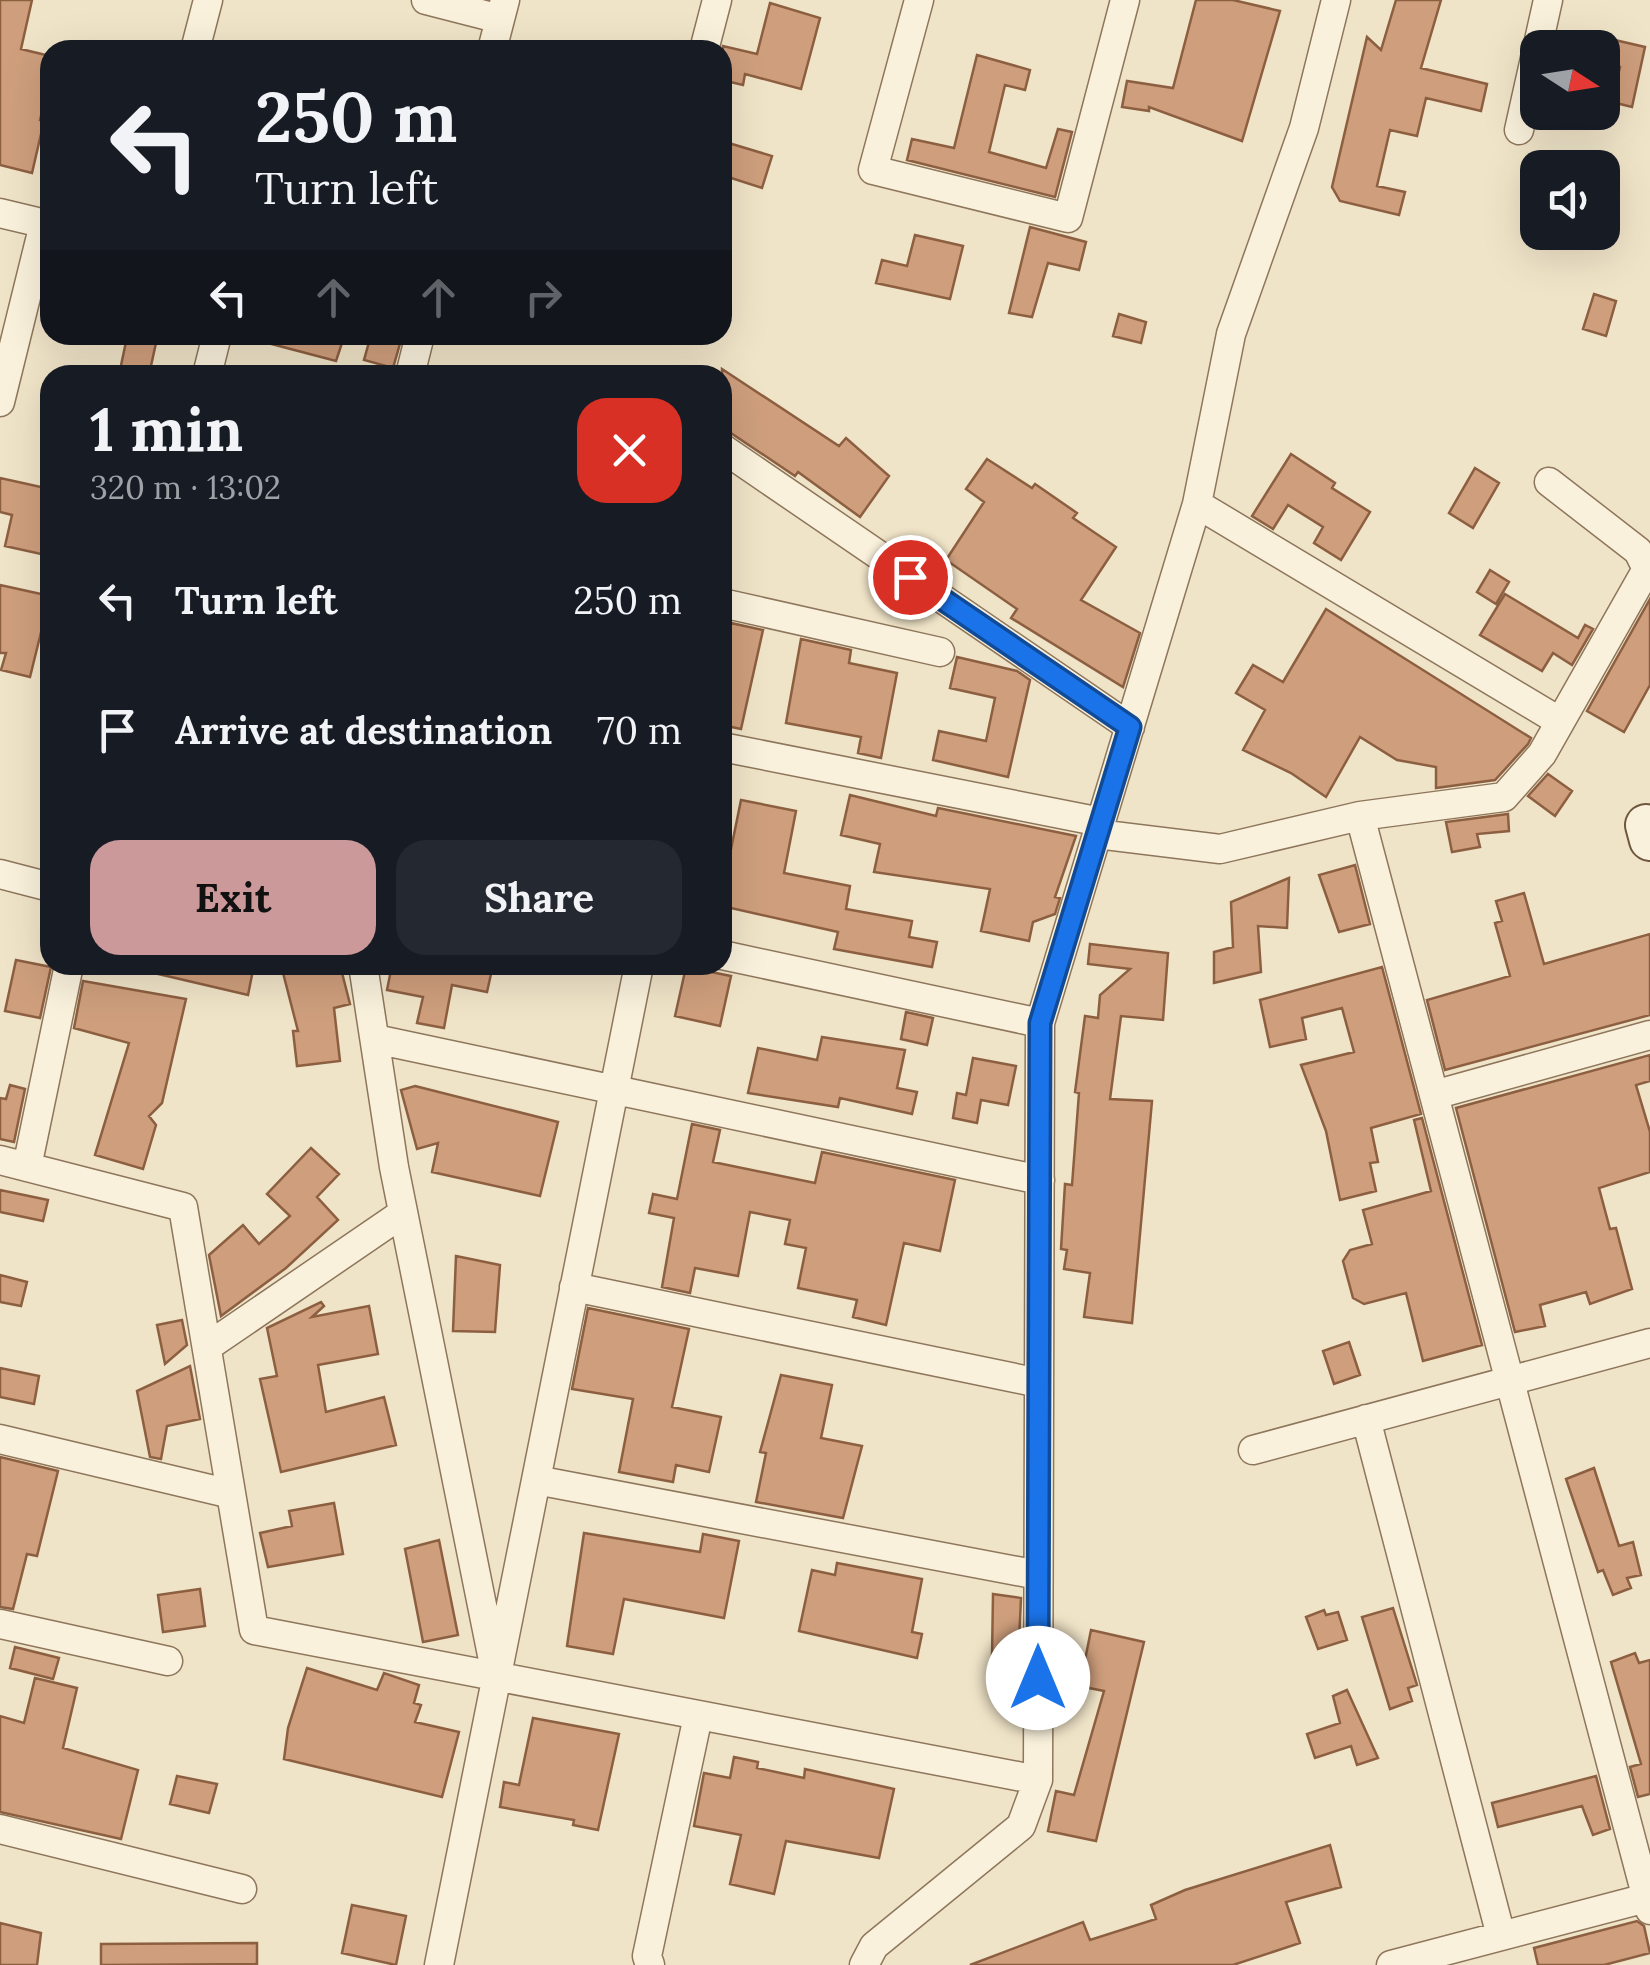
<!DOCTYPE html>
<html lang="en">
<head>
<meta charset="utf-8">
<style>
  :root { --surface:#171b24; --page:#242831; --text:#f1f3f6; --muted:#9ea1a6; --accent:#cc999b }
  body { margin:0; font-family:Lora,serif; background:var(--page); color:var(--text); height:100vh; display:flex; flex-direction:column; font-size:38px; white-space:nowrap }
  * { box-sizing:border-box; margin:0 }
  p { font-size:32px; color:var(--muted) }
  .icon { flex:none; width:55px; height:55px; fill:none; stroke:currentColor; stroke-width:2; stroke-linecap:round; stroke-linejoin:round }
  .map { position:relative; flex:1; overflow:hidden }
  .details { position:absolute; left:40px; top:365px; width:692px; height:610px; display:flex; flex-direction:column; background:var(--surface); border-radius:30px; box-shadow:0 10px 40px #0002 }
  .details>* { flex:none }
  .hud { position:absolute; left:40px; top:40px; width:692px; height:305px; border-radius:30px; box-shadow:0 10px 40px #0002; background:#171b24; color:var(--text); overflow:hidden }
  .needle { width:65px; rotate:102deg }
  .controls { position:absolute; left:1520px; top:30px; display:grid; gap:20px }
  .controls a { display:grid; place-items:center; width:100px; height:100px; border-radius:20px; background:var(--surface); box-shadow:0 10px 40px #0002; font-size:50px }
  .pin { position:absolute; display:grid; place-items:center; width:85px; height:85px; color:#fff; margin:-42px; border:5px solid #fff; border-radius:50%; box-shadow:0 2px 10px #0007 }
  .me { position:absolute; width:110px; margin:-55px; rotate:0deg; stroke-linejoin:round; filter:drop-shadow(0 0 8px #0008) }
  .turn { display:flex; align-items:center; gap:35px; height:210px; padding:0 50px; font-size:45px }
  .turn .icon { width:130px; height:130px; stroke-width:2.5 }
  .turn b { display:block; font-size:70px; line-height:85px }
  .lanes { display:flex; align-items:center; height:95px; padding:0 50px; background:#0003; justify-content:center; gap:50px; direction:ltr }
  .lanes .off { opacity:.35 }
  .round { display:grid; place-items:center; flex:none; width:105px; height:105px; border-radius:30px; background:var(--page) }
  .overview { display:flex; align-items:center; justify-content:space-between; height:170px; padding:0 50px }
  h1 { font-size:60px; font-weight:700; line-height:75px }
  .button { display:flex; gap:20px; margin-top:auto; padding:20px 50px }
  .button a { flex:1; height:115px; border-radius:30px; background:var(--accent); color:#111; font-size:40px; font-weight:700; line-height:115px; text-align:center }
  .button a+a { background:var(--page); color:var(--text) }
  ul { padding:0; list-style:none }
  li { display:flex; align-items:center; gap:30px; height:130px; padding:0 50px }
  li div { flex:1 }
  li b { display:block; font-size:38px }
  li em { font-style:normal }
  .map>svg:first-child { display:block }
</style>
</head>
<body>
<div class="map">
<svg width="1650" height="1965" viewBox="0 0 1650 1965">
  <rect width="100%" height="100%" fill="#f0e4c8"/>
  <!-- building -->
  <path fill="#cf9f7d" stroke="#8d5f41" stroke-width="2.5" d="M0,0H32L21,49L50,56V79L40,120L44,121L32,173L0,165Z
    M1196,0H1233L1280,11L1242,141L1149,107V111L1122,107L1127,81L1173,88Z
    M1396,0H1441L1421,68L1487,84L1481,111L1426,98L1417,136L1390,130L1377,186L1405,192L1399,215L1340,201L1332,187L1367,37L1381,50Z
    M770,3L820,18L801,89L745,74L743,85L722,80L723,46L757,54Z
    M1602,37L1645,47L1632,107L1612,102L1620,67L1602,63Z
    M977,55L1030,70L1025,90L1005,85L989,152L1046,168L1058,129L1072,132L1055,197L907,160L912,139L954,148Z
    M722,141L772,156L762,188L722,175Z
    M1030,227L1086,242L1079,270L1048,263L1032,317L1009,313Z
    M915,235L963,246L950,299L876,283L882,260L907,266Z
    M1594,294L1616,301L1606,336L1583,329Z
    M1119,314L1146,322L1141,343L1113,336Z
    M265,335H328L343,340L336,361L264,342Z
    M371,335L401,340L393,368L364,360Z
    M127,337L156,343L149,375H119Z
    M722,369L839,446L846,438L889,476L860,517L798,472L795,476L722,427Z
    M1291,454L1335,483L1332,488L1370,512L1341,560L1314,543L1323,527L1288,505L1273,529L1252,516Z
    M987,459L1032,488L1035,484L1077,513L1073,518L1116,547L1081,600L1140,633L1123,687L1011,618L1017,609L946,560L984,502L966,489Z
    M1475,468L1499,483L1473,528L1449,513Z
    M0,478L50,489V556L5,546L12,515L0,512Z
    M1490,570L1509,582L1496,604L1477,592Z
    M0,585L50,596L30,677L1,670L6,653H0Z
    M1505,594L1578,638L1585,625L1593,629L1572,665L1553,653L1542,671L1480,635Z
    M1650,599V685L1624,732L1587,711Z
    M1326,609L1531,738L1528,744L1495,780L1436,788V767L1397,760L1360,737L1326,797L1291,773L1243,750L1265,710L1236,693L1253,665L1283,682Z
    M731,623L763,630L741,729L722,725V662Z
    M801,639L851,650L849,663L897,673L881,758L858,753L861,737L786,723Z
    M957,657L1017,671L1030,680L1008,777L933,760L939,731L986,741L995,698L950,688Z
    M1548,774L1572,791L1555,816L1528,796Z
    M850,795L936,816L938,808L1076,836L1055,897L1060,898L1055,914L1033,922L1029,941L981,931L990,889L874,872L880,844L841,835Z
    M741,800L796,811L784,873L850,886L846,909L912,921L909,937L937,942L932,967L834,949L838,932L722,906V857L729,859Z
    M1508,814L1509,831L1477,834L1480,847L1452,852L1446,822Z
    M1355,865L1370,924L1339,932L1319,875Z
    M1289,878L1287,928L1258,926L1261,972L1214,983V952L1233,947L1231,902Z
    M1524,893L1544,964L1650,934V1015L1445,1070L1427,1000L1510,976L1495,923L1502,921L1496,901Z
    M1090,944L1168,953L1163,1020L1121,1016L1110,1099L1152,1101L1132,1323L1084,1317L1090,1273L1064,1269L1067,1250L1061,1249L1065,1184L1072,1185L1079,1093L1075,1092L1085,1016L1098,1018L1100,995L1130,969L1088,964Z
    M16,960L51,967L40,1018L5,1011Z
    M155,965H254L248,995L154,973Z
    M281,965H340L350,1004L334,1008L340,1061L297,1066L293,1031H298Z
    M392,965H493L487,992L452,985L444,1028L417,1023L423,997L387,990Z
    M686,967L731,976L720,1026L675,1016Z
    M1382,967L1421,1114L1371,1128L1378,1162L1370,1163L1376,1191L1340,1200L1326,1131L1301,1065L1354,1052L1342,1008L1302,1018L1306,1039L1270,1047L1260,1000Z
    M83,981L186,999L162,1103L149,1116L156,1125L143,1169L95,1155L129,1043L74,1028Z
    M906,1012L933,1018L927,1045L901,1039Z
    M822,1037L905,1050L897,1088L917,1092L912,1114L840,1098L838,1107L748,1093L758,1048L817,1060Z
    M1650,1055V1081L1636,1085L1650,1132V1172L1599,1188L1610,1229L1616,1228L1632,1289L1590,1304L1586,1292L1540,1305L1545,1326L1515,1332L1456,1108Z
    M973,1058L1016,1066L1008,1105L981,1100L977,1123L953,1118L957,1093L966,1095Z
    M10,1085L25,1089L14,1142L0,1139V1098L6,1099Z
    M415,1086L558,1122L540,1196L432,1172L438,1143L417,1149L401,1090Z
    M1422,1118L1482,1345L1423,1361L1406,1293L1364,1304L1353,1298L1343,1261L1350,1250L1372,1244L1363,1210L1431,1191L1414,1120Z
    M692,1124L720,1130L713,1162L815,1183L822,1152L955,1180L940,1251L904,1243L886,1325L853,1317L857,1300L798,1288L806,1248L785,1244L790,1220L750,1212L738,1276L695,1268L690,1293L662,1287L674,1218L649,1213L653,1194L677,1199Z
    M311,1148L339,1174L317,1197L338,1220L286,1268L221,1316L209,1255L243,1225L259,1244L290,1216L267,1194Z
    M0,1190L48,1200L43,1221L0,1212Z
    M456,1256L500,1265L495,1332L453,1331Z
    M0,1275L27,1282L21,1306L0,1302Z
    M321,1302L324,1306L312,1317L369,1306L378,1354L318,1365L326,1412L384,1397L396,1445L281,1472L260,1379L277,1376L267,1328Z
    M588,1308L689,1329L672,1407L721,1417L709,1472L676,1465L673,1482L619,1472L633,1399L572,1389Z
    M182,1320L187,1345L165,1364L157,1325Z
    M1349,1342L1360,1375L1334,1384L1323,1351Z
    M190,1366L200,1419L167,1426L161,1459L150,1457L137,1391Z
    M0,1368L39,1376L34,1404L0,1397Z
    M781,1375L832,1385L821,1438L862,1446L843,1518L756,1502L766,1453L760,1452Z
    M0,1457L58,1471L37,1556L27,1554L13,1609L0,1607Z
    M1594,1468L1619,1546L1633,1542L1641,1575L1627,1578L1631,1588L1613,1595L1603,1570L1598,1572L1566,1479Z
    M334,1503L343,1554L268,1567L260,1533L292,1526L289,1511Z
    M584,1533L700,1552L703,1534L739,1541L724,1618L624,1599L613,1654L567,1646Z
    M439,1540L458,1635L423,1642L405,1549Z
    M837,1563L922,1579L912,1632L922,1634L917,1658L799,1631L812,1570L835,1575Z
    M200,1589L205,1626L163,1632L158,1595Z
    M993,1594L1021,1598L1018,1662L992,1657Z
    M1393,1608L1417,1685L1408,1688L1412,1701L1390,1709L1362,1617Z
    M1324,1610L1326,1615L1338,1612L1347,1640L1318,1649L1306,1617Z
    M1091,1630L1144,1642L1096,1841L1048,1831L1056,1791L1074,1795L1104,1691L1079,1686L1080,1680L1060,1679L1061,1659L1085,1660Z
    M15,1647L59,1658L53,1679L10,1668Z
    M1635,1653L1639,1663L1650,1660V1794L1638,1797L1630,1767L1641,1764L1611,1662Z
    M307,1668L377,1690L384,1673L419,1685L414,1703L421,1705L415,1722L459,1732L442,1797L284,1759L288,1728Z
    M35,1678L77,1688L63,1748L138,1770L121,1839L0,1812V1716L24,1723Z
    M1347,1690L1378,1758L1357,1765L1351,1746L1315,1758L1307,1734L1340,1723L1333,1696Z
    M533,1718L619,1734L598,1830L573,1825L574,1820L500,1807L504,1782L519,1785Z
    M734,1757L758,1762L757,1768L804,1778L805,1769L894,1789L879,1858L786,1841L774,1894L730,1884L741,1835L694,1826L704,1773L730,1778Z
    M177,1776L217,1784L209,1813L170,1804Z
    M1596,1776L1610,1829L1593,1835L1582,1806L1498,1827L1492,1803Z
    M1330,1845L1341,1887L1286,1902L1300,1943L1233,1965H970L1083,1922L1090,1940L1156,1919L1151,1905L1185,1890Z
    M352,1905L406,1916L396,1965L342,1953Z
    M1637,1921L1644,1926L1650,1953L1604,1965H1538L1534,1948Z
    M0,1923L41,1933L37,1965H0Z
    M257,1943V1964L101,1965V1944Z"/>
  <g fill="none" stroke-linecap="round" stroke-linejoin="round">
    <!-- street casing -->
    <g stroke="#8d765c" stroke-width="31">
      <path id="street" d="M426,0L500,19
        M919,0L873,170L1068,218L1125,0
        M195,50L208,0
        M492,50L505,0
        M704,50L717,0
        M1519,130L1548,0
        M0,213L50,225
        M207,375L217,335
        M410,375L420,335
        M0,402L44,224
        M722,448L1130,727
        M1197,504L1559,721
        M722,603L940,652
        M722,747L1101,822
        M1360,816L1650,1910
        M1097,834L1220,849L1360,816L1504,797L1542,754L1647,569L1638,551L1549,482
        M0,874L50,887
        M722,955L1040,1023
        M363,965L394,1167L494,1665
        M375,1039L1040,1180
        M1434,1095L1650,1035
        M0,1160L183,1207L254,1630L1038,1780
        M27,1167L69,965
        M574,1287L1039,1383
        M207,1347L403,1213
        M1366,1419L1501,1936
        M0,1439L231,1494
        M1253,1450L1650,1343
        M536,1480L1038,1575
        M0,1624L168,1661
        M0,1829L242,1889
        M439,1965L639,965
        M650,1965L647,1956L698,1716
        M864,1965L874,1946L1021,1826L1038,1780L1040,1023L1197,504L1231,334L1304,128L1336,0
        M1391,1965L1650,1897"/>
    </g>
    <!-- secondary casing -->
    <g stroke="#6f573f" stroke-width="44">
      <path id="secondary" d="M1646,825L1650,840"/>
    </g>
    <!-- street -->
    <use href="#street" stroke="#faf1dc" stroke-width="28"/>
    <!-- secondary -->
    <use href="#secondary" stroke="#faf1dc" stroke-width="40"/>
  </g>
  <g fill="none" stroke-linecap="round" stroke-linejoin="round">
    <!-- route casing -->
    <g stroke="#114b97" stroke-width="25">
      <path id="route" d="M910,577L1130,727L1040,1023L1038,1678"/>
    </g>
    <!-- route -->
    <use href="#route" stroke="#1a73e8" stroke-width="18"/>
  </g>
</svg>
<div class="controls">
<a><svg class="needle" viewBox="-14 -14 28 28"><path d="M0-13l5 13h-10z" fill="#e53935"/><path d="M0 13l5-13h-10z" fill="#9ea1a6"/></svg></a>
<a><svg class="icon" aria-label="sound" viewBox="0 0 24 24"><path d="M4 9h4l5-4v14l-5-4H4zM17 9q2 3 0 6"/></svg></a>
</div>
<div class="pin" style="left:910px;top:577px;background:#d93025"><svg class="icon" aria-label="arrive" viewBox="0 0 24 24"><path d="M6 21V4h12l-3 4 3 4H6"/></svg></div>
<svg class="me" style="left:1038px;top:1678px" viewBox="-20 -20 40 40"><circle r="19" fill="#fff"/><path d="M0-13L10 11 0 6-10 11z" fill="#1a73e8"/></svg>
<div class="hud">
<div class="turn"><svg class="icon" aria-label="left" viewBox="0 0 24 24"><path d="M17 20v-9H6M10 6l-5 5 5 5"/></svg><div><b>250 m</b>Turn left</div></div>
<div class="lanes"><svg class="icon" aria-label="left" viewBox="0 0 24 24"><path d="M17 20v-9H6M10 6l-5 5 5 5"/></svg><svg class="icon off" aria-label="ahead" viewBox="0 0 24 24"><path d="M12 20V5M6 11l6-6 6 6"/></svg><svg class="icon off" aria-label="ahead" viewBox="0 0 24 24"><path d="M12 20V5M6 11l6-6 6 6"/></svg><svg class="icon off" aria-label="right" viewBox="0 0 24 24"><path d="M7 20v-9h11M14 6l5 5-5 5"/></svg></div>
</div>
<section class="details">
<div class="overview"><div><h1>1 min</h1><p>320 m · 13:02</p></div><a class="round" style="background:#d93025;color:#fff"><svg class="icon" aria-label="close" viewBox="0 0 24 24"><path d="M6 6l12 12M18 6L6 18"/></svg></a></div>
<ul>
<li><svg class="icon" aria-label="left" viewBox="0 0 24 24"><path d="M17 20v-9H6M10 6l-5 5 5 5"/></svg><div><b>Turn left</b></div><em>250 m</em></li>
<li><svg class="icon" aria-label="arrive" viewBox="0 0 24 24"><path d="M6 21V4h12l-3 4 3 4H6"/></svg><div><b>Arrive at destination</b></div><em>70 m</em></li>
</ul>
<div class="button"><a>Exit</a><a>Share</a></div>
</section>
</div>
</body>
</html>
